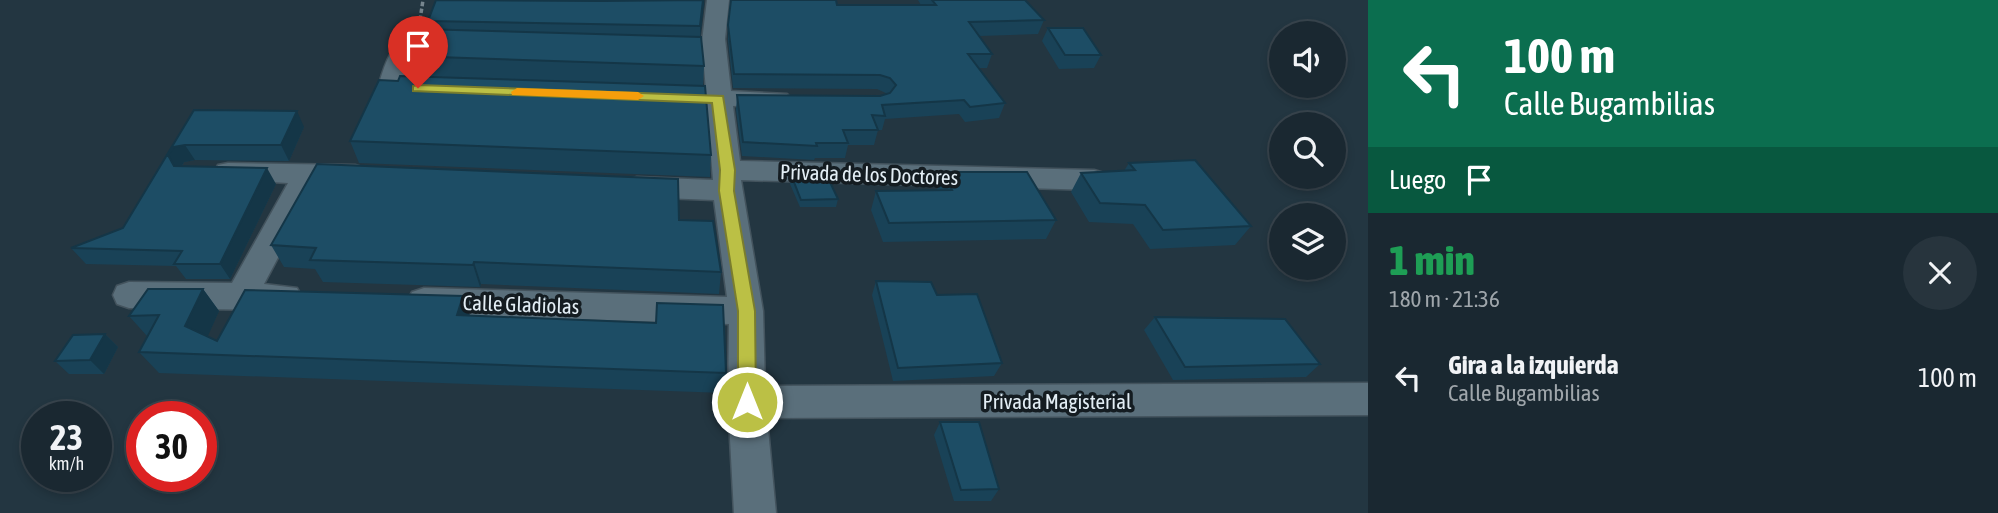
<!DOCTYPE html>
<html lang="es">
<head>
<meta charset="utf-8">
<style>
  :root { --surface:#1a2831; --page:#27343d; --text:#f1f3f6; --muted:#9fa6ab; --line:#38444d }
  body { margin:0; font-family:"Asap Condensed",sans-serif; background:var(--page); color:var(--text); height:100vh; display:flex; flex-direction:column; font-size:26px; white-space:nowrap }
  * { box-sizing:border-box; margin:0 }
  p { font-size:23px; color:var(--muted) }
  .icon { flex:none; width:38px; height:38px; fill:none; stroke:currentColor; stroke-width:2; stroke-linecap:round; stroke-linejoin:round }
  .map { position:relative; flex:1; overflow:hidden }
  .side { display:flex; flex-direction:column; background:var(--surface); width:630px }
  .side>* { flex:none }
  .banner { background:#0b6e4f; color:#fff; overflow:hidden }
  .buttons { position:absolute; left:1269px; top:21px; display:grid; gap:14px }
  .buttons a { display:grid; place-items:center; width:77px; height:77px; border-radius:50%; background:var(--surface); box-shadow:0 4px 10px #0003,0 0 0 2px var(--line); font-size:35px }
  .speed { position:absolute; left:21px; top:401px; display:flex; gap:14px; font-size:35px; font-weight:700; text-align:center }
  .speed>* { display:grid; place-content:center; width:91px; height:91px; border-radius:50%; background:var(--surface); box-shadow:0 4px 10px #0003,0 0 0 2px var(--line); line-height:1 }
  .speed small { font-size:18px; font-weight:400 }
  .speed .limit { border:10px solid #d22; background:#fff; color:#111 }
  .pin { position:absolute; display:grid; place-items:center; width:60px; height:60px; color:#fff; margin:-72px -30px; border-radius:50% 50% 50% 0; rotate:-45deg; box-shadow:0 0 7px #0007 }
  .pin .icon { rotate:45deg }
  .me { position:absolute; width:77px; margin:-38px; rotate:0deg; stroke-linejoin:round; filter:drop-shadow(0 0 5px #0008) }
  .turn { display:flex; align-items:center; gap:24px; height:147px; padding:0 21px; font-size:32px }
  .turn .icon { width:91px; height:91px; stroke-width:2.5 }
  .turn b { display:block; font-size:49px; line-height:60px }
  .then { display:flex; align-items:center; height:66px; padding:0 21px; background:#0003; gap:14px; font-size:26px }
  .round { display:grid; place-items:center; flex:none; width:74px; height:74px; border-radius:37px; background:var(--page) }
  .head { display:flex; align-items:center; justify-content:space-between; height:119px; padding:0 21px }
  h1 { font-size:42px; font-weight:800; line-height:52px; color:#1e9e55 }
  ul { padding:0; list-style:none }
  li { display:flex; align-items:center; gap:21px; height:91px; padding:0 21px }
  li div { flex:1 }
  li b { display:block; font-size:26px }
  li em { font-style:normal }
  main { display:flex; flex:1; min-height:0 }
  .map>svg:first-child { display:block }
</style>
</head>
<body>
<main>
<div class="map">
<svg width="1368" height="513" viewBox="0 0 1368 513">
  <rect width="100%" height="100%" fill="#233641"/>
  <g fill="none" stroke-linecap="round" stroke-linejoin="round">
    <!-- minor casing -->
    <g stroke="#43535d" stroke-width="3">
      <path id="minor" d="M707,0H729L725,39L731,91L787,94L791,99L787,104L733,106L740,161L1094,170L1104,173L1108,180L1104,187L1094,190L741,180L763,311L765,386L1368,383V415L767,418L776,513H734L728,402L729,324L424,314L412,310L407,301L412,292L424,288L727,297L714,200L637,197L627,194L623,187L627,180L637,177L713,180L707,105L656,102L652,97L656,92L706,90L703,56L651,52L647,47L651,42L702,41Z
        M414,34L465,37L469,42L465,47L420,48L410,61L405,80L437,84L441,89L437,94L428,97L382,92L378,87C384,67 391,40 414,34Z
        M228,163L355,165L365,168L369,175L365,182L317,184L264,284L297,288L302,297L297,306L285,310L129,308L117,304L113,295L117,286L129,282L232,283L288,183L218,179L214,172L218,165Z"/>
    </g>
    <!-- path -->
    <path stroke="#77868f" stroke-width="3.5" stroke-dasharray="4.5 2.5" stroke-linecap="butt" d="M420,20L423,0"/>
    <!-- minor -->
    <use href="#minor" fill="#5a6f7b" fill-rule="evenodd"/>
  </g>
  <!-- wall -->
  <path fill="#194257" d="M704,0L700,37L704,66L703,86L711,155L710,177L359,163L350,141L398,81L415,77L408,56L431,30L428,21Z
    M918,0H1025L1044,20L1038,34L979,36L992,54L987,68H979L1005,103L999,118L965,122L959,114L885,119L882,130H878L874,145H848L845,158H815L814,160L742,156L736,110L737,95L880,96L888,94L877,89L733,88L728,39V25L837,5H921Z
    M1048,28L1101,55L1094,68L1059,69L1042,41Z
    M194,110L304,127L289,161L195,160L184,162L182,166L276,184L230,279H186L176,266L86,264L71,248L123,228Z
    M1129,163L1251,226L1235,245L1150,249L1133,224L1089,222L1071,192L1081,173L1124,171Z
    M943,172L1056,220L1046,239L883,242L871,210L876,191L937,190Z
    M792,177L838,199L836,207H800L790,184Z
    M679,220L721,272L719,294L481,284L480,287L323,282L315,269L284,267L271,245Z
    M876,281L937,295L1002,363L994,376L893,381L872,295Z
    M203,289L219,311L207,337L217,341L470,315L726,373L725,393L159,373L139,352L147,336L129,316Z
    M1155,317L1320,364L1306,377L1173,380L1144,330Z
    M105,334L118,347L104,374H69L55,361Z
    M940,422L999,489L991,501H954L934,435Z"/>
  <!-- shaded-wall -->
  <path fill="#143647" d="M703,0H704L700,39V26Z
    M297,111L304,127L289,161L281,145Z
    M185,145L195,160L184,162L179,171L174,166L168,155L174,147Z
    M267,168L276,184L230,279L220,264Z
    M474,262L481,284L480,287L473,265Z
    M203,289L219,311L203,347L185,326Z
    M463,296L471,318L457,315Z
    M105,334L118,347L104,374L90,360Z"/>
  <!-- building -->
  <path fill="#1d4d65" stroke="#143647" stroke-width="2" d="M436,0L601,1L703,0L700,26L428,21Z
    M731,0H836L837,5H936L932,0H1025L1044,20L969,22L992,54H968L1005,103L970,107L964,100L882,105L885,116L872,115L878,130H843L848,143H816L817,146L743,142L737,95L880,96L890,93L896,85L890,78L880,75L734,74L728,25Z
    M1048,28H1083L1101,55H1065Z
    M419,29L701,37L704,66L408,56Z
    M400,76L705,86L711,155L350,141L379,80L398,81Z
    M194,110L297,111L281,145H185L174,147L168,155L174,166L267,168L220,264H174L182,251L71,248L123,228Z
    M1195,160L1251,226L1163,230L1145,205L1100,203L1081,173L1135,170L1129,163Z
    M317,164L678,179L679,220L713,221L721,272L474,262L473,265L310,260L316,248L271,245Z
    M943,172H1027L1056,220L889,223L876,191L952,190Z
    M792,177L828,178L838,199L801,200Z
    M876,281L931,282L937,295L977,294L1002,363L898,368Z
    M148,289H203L185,326L217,341L245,290L463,296L457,315L656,323L657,303L723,305L726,373L139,352L159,315L129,316Z
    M1155,317L1285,319L1320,364L1185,367Z
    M105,334L90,360L55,361L73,335Z
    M940,422H979L999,489L961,490Z"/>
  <!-- route -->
  <path fill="#bbc045" stroke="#7a7d2d" stroke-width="2" d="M418,85L723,96L735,170L734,191L755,311L756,402L754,408H740L738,402V311L719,191L720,170L712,103L413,91V86Z"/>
  <!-- slow -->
  <path fill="#f59e0b" d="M517,88L638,92L644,96L638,100L512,95L511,92Z"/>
  <g text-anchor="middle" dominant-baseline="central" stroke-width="7" stroke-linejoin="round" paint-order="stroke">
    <!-- street labels -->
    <g font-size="21" fill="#e3eef5" stroke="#141c21">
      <text transform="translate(869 174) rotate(2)">Privada de los Doctores</text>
      <text transform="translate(521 304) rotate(2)">Calle Gladiolas</text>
      <text x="1057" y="401">Privada Magisterial</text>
    </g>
  </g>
</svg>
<div class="buttons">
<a><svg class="icon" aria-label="sound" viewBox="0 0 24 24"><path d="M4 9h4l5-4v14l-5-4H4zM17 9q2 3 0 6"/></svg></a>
<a><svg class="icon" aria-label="search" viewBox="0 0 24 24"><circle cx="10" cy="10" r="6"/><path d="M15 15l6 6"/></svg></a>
<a><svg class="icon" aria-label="layers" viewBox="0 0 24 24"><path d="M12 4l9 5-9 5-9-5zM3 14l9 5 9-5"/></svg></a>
</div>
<div class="speed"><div>23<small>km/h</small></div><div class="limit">30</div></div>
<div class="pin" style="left:418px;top:88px;background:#d93025"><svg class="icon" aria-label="arrive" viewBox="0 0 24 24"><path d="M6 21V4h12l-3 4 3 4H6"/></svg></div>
<svg class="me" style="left:747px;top:402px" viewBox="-20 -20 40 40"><circle r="17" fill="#bbc045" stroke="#fff" stroke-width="3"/><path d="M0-11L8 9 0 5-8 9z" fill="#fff"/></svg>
</div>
<section class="side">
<div class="banner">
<div class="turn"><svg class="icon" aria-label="left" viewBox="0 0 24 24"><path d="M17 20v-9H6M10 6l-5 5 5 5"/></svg><div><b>100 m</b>Calle Bugambilias</div></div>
<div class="then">Luego<svg class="icon" aria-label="arrive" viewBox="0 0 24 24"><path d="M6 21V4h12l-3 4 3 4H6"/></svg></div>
</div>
<div class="head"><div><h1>1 min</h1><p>180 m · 21:36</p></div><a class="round"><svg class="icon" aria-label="close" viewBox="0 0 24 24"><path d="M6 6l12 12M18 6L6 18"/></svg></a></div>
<ul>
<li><svg class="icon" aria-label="left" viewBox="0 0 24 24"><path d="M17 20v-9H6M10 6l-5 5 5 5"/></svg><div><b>Gira a la izquierda</b><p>Calle Bugambilias</p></div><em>100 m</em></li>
</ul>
</section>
</main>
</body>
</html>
